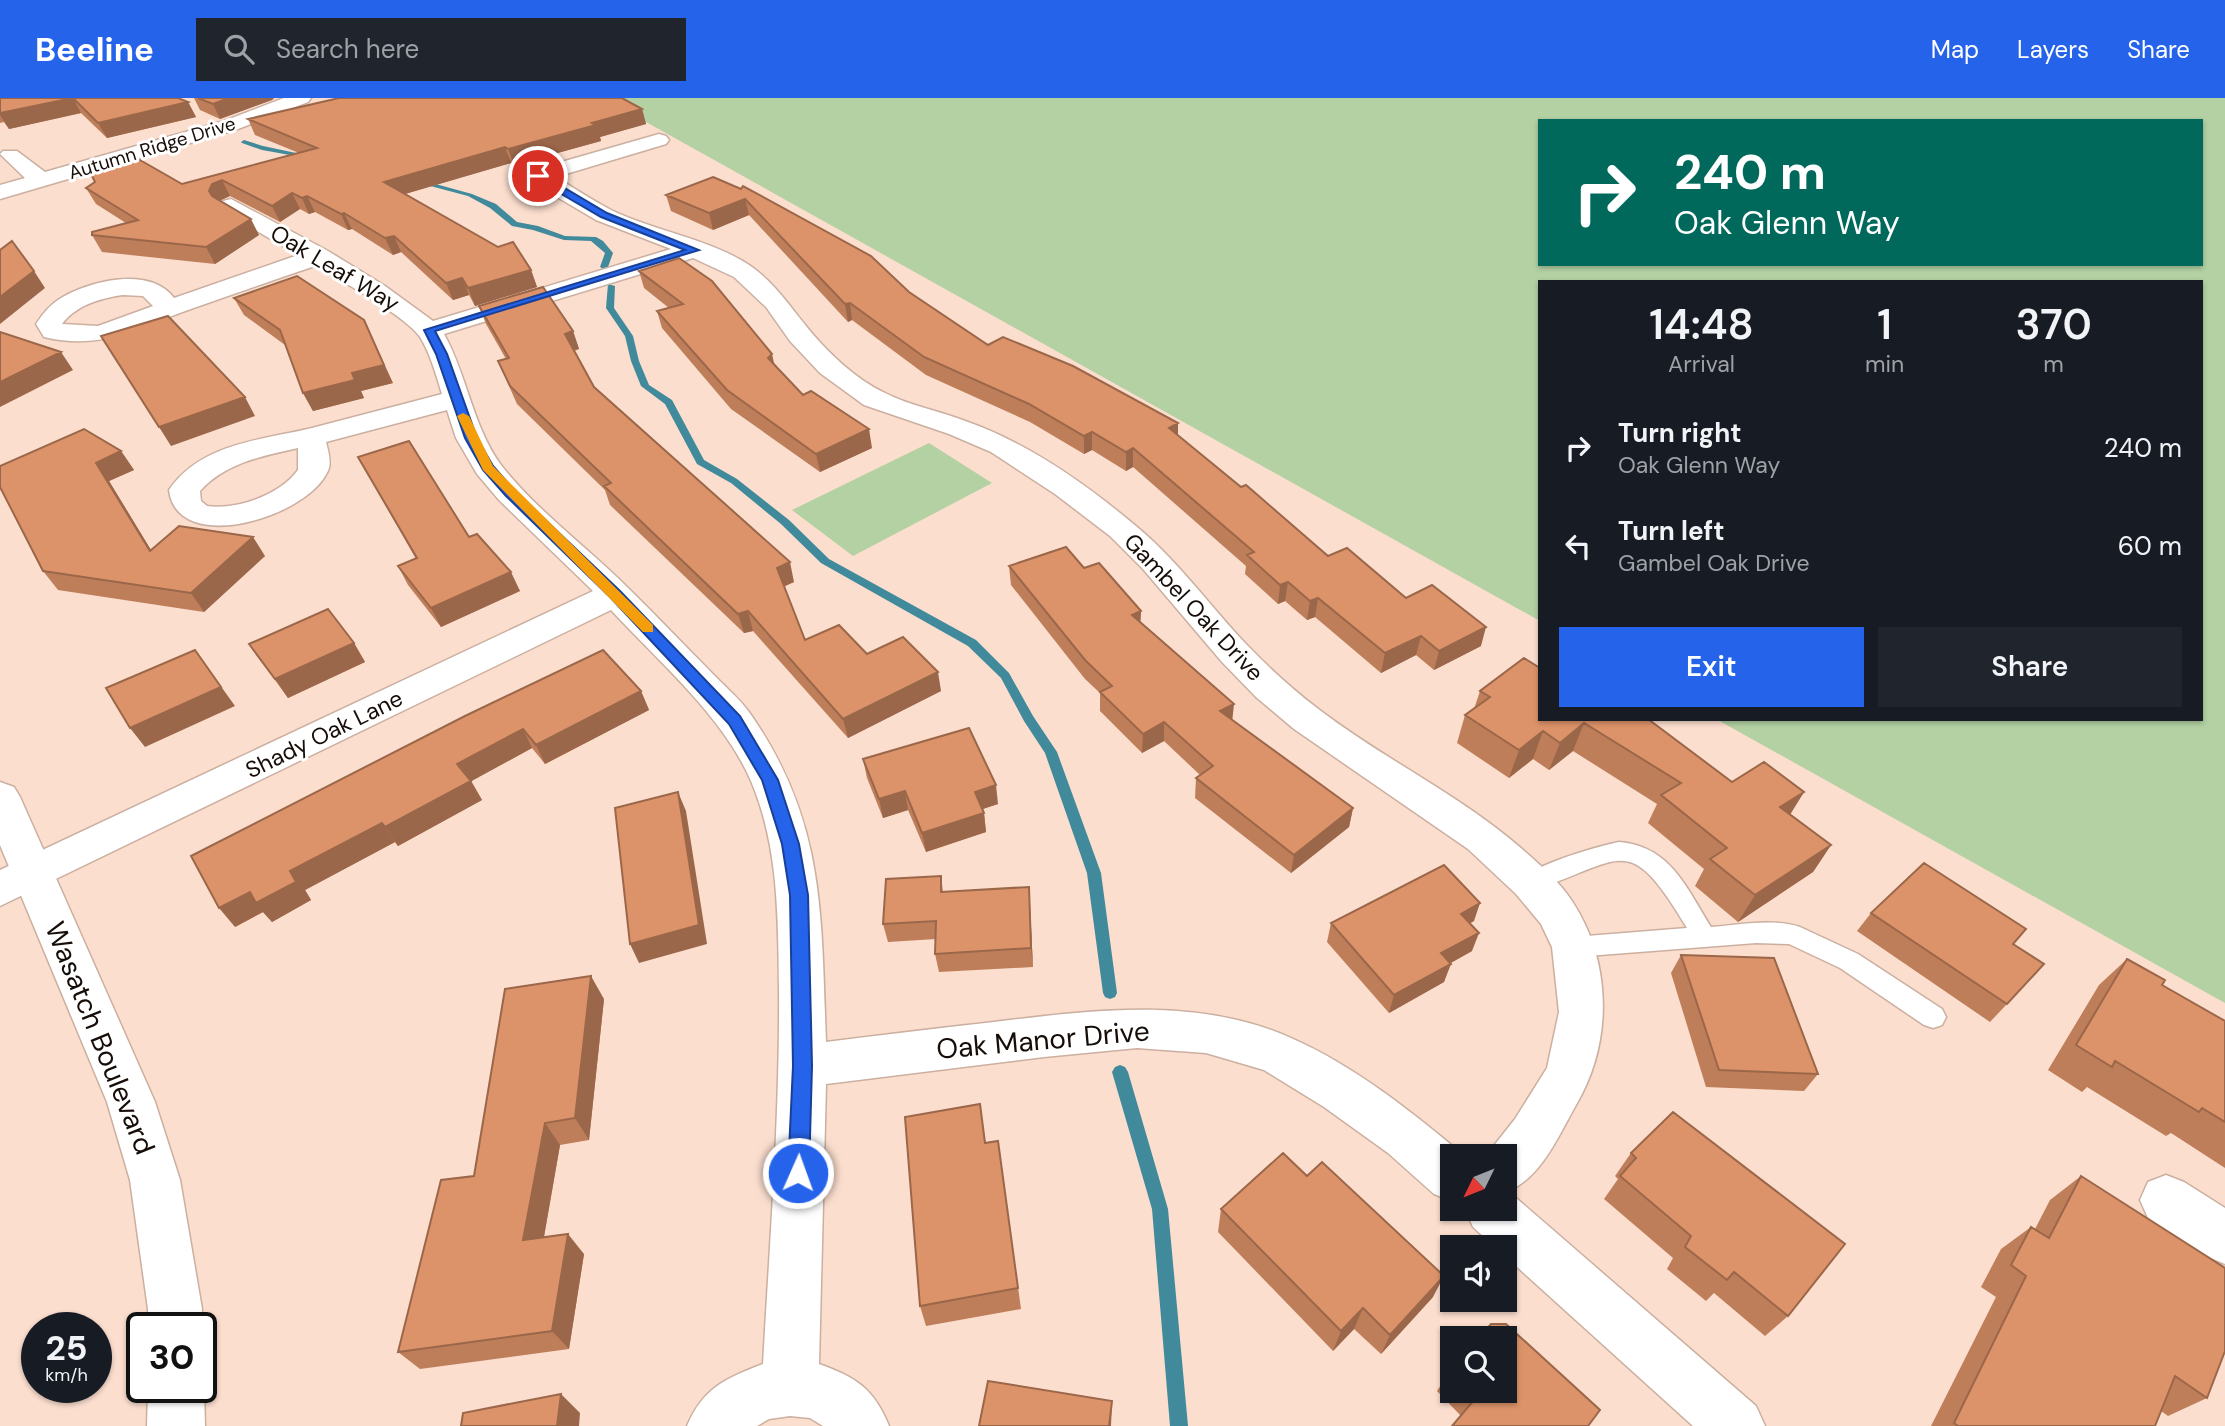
<!DOCTYPE html>
<html lang="en">
<head>
<meta charset="utf-8">
<style>
  :root { --surface:#171b24; --page:#20242c; --text:#f1f3f6; --muted:#9ea1a6; --accent:#2563eb }
  body { margin:0; font-family:"DM Sans",sans-serif; background:var(--page); color:var(--text); height:100vh; display:flex; flex-direction:column; font-size:26px; white-space:nowrap }
  * { box-sizing:border-box; margin:0 }
  p { font-size:23px; color:var(--muted) }
  .icon { flex:none; width:38px; height:38px; fill:none; stroke:currentColor; stroke-width:2; stroke-linecap:round; stroke-linejoin:round }
  .map { position:relative; flex:1; overflow:hidden }
  .sheet { position:absolute; left:1538px; top:182px; width:665px; height:441px; display:flex; flex-direction:column; background:var(--surface); border-radius:0px; box-shadow:0 2px 5px #0004 }
  .sheet>* { flex:none }
  .guide { position:absolute; left:1538px; top:21px; width:665px; height:147px; border-radius:0px; box-shadow:0 2px 5px #0004; background:#00695c; color:#fff; overflow:hidden }
  .needle { width:46px; rotate:227deg }
  .buttons { position:absolute; left:1440px; top:1046px; display:grid; gap:14px }
  .buttons a { display:grid; place-items:center; width:77px; height:77px; border-radius:0px; background:var(--surface); box-shadow:0 2px 5px #0004; font-size:35px }
  .speed { position:absolute; left:21px; top:1214px; display:flex; gap:14px; font-size:35px; font-weight:700; text-align:center }
  .speed>* { display:grid; place-content:center; width:91px; height:91px; border-radius:50%; background:var(--surface); box-shadow:0 2px 5px #0004; line-height:1 }
  .speed small { font-size:18px; font-weight:400 }
  .speed .limit { border:4px solid #111; border-radius:10px; background:#fff; color:#111 }
  .pin { position:absolute; display:grid; place-items:center; width:60px; height:60px; color:#fff; margin:-30px; border:4px solid #fff; border-radius:50%; box-shadow:0 2px 7px #0007 }
  .me { position:absolute; width:77px; margin:-38px; rotate:2deg; stroke-linejoin:round; filter:drop-shadow(0 0 5px #0008) }
  .turn { display:flex; align-items:center; gap:24px; height:147px; padding:0 21px; font-size:32px }
  .turn .icon { width:91px; height:91px; stroke-width:2.5 }
  .turn b { display:block; font-size:49px; line-height:60px }
  .eta { display:flex; justify-content:space-evenly; align-items:center; height:119px; text-align:center }
  .eta b { font-size:42px; font-weight:600; line-height:49px }
  .button { display:flex; gap:14px; margin-top:auto; padding:14px 21px }
  .button a { flex:1; height:80px; border-radius:0px; background:var(--accent); color:#fff; font-size:28px; font-weight:600; line-height:80px; text-align:center }
  .button a+a { background:var(--page); color:var(--text) }
  ul { padding:0; list-style:none }
  li { display:flex; align-items:center; gap:21px; height:98px; padding:0 21px }
  li div { flex:1 }
  li b { display:block; font-size:26px }
  li em { font-style:normal }
  header { display:flex; align-items:center; gap:42px; box-sizing:border-box; height:98px; padding:0 35px; background:var(--accent); color:#fff }
  header strong { font-size:33px }
  nav { display:flex; gap:38px; margin-inline-start:auto; font-size:24px }
  .search { width:490px; height:63px; background:var(--page); display:flex; align-items:center; gap:18px; box-sizing:border-box; padding:0 24px; border-radius:0px; color:var(--muted); font-size:26px }
  .map>svg:first-child { display:block }
</style>
</head>
<body>
<header>
<strong>Beeline</strong>
<div class="search"><svg class="icon" aria-label="search" viewBox="0 0 24 24"><circle cx="10" cy="10" r="6"/><path d="M15 15l6 6"/></svg>Search here</div>
<nav><a>Map</a><a>Layers</a><a>Share</a></nav>
</header>
<div class="map">
<svg width="2225" height="1328" viewBox="0 0 2225 1328">
  <rect width="100%" height="100%" fill="#fbdece"/>
  <!-- green -->
  <path fill="#b3d1a3" fill-rule="evenodd" d="M603,0H2225V905L1716,621H2202V184H1540V523ZM1540,23H2202V166H1540Z
    M929,345L992,385L853,458L792,412Z"/>
  <g fill="none" stroke-linecap="round" stroke-linejoin="round">
    <!-- stream -->
    <path fill="#418a9c" fill-rule="evenodd" d="M244,42L263,48L315,59L312,61L262,52L242,45L241,44Z
      M421,82L472,96L496,106L517,124L538,128L565,138L596,139L603,143L613,155L608,169L604,171L600,169L605,155L591,143L564,142L533,132L512,128L490,110L468,98L419,85V83Z
      M608,186L615,188L614,210L633,238L639,263L649,287L672,302L704,362L737,381L789,422L829,461L976,542L1009,575L1033,618L1057,654L1101,775L1117,895L1115,899L1110,901L1105,899L1103,895L1087,775L1045,655L1024,623L1001,580L968,548L821,465L781,426L731,385L697,366L665,306L641,288L631,263L625,238L606,210Z
      M1120,967L1125,969L1128,974L1168,1111L1188,1328H1170L1152,1111L1112,974L1115,969Z"/>
    <!-- service casing -->
    <g stroke="#cbafa0" stroke-width="3">
      <path id="service" d="M1619,744C1670,748 1686,789 1711,829C1739,827 1773,820 1800,829L1858,856L1942,911L1946,919L1942,927L1933,930L1924,927L1840,870L1789,846L1756,845L1574,859L1566,856L1562,849L1566,842L1574,839L1687,830C1627,730 1624,763 1531,793L1523,790L1520,784C1528,768 1599,748 1619,744Z"/>
    </g>
    <!-- minor casing -->
    <g stroke="#cbafa0" stroke-width="3">
      <path id="minor" d="M284,0H311L308,4L238,31L0,101V87L25,80L0,56L3,53H17L45,74L224,23Z
        M659,36L666,38L669,42L666,46L556,79C574,90 592,102 611,112C654,133 714,142 752,169C774,185 789,207 806,228C826,253 855,281 885,295C910,308 941,313 968,324C1027,345 1083,384 1131,424C1175,459 1208,506 1246,546C1268,569 1292,591 1317,610C1383,661 1459,696 1522,751C1540,767 1559,783 1572,803C1612,864 1613,944 1576,1007C1559,1037 1541,1080 1508,1093L1756,1308L1765,1328H1693L1505,1158V1150H1496L1473,1129L1465,1111H1505V1059H1485L1515,1021L1547,970L1559,914L1552,849L1541,826L1516,796L1468,751L1294,631L1256,599L1222,564L1143,471L1110,438L1055,396L991,354L949,336L864,307L820,275L790,243L766,209L734,179L693,160L444,236C467,277 473,329 501,367C535,411 587,449 627,489C655,516 681,544 709,572C722,586 738,599 749,614C826,723 821,817 826,944C882,937 938,930 994,924C1093,912 1197,898 1291,940C1355,968 1413,1015 1466,1059H1452V1103L1434,1096L1388,1055L1324,1009L1264,972L1206,955L1137,950L1044,959L826,986L819,1266C856,1279 874,1291 889,1328H823L810,1320L790,1318L769,1321L757,1328H687C703,1290 726,1280 763,1266C770,1141 780,1016 779,891C778,820 779,749 751,683C723,618 658,563 611,512L0,808V772L593,493L499,402L477,376L456,340L447,312L326,344C328,352 331,362 329,370C313,418 177,460 169,392C201,345 262,342 312,330C355,319 399,307 442,296C436,277 431,257 420,239C407,219 339,181 315,168C273,182 231,197 188,212C136,230 102,253 44,239L36,226C42,217 49,208 58,202C87,183 150,167 174,200L298,157L223,113L220,108L223,103L231,101L328,153L385,188L433,223L671,151L596,122L530,83L527,78L530,73ZM123,197L143,198L153,208L98,228L62,226C76,207 101,200 123,197ZM298,350V372C280,397 237,412 207,408L201,403L200,393C225,365 262,358 298,350Z
        M2166,1077L2184,1084L2225,1110V1166L2206,1158L2148,1120L2140,1102L2148,1084Z"/>
    </g>
    <!-- secondary casing -->
    <g stroke="#cbafa0" stroke-width="3">
      <path id="secondary" d="M0,684L14,689L20,699L155,1004L180,1082L202,1211L201,1233V1230H148V1211L130,1082L107,1004L0,747Z
        M201,1283L204,1290L205,1328H147L148,1290H201Z"/>
    </g>
    <!-- service -->
    <use href="#service" fill="#fff" fill-rule="evenodd"/>
    <!-- minor -->
    <use href="#minor" fill="#fff" fill-rule="evenodd"/>
    <!-- secondary -->
    <use href="#secondary" fill="#fff" fill-rule="evenodd"/>
  </g>
  <!-- wall -->
  <path fill="#be7e5a" d="M0,0L188,4L196,19L107,40L81,15L9,31L4,24L0,25Z
    M194,0H274L272,2L220,21L200,12Z
    M642,11L646,26L600,39L601,43L514,67L511,65L405,96L531,172L537,189L475,208L469,197L453,202L401,154L393,157L352,131L348,132L315,114L309,116L300,111L280,124L230,98L221,102L220,103L259,137L215,166L102,154L92,137L126,125L96,106L86,90L182,86L299,55L255,37L248,21Z
    M713,79L909,194L988,247L1178,325V338L1241,389L1328,458L1406,500L1481,548L1434,572L1416,557L1381,575L1315,519L1307,522L1285,503L1278,506L1245,476L1246,468L1133,369L1126,373L1092,352L1084,356L1030,324L926,277L852,222L848,224L749,117L713,132L671,113L666,97Z
    M639,173L774,267L803,297L872,350L820,374L731,311L662,230L657,213L669,210L644,190Z
    M234,200L393,285L361,293L364,300L313,313L303,295L285,247L244,217Z
    M479,208L573,233L579,251L574,253L594,289L794,484L784,488L805,542L867,556L941,593L848,640L753,533L744,535L610,407L605,392L517,306L498,263L506,261L486,226Z
    M121,353L134,372L109,383L151,452L265,458L204,514L58,492L43,473Z
    M358,359L469,439L520,493L441,529L408,487L398,468L416,461Z
    M1009,468L1084,470L1141,513L1140,524L1232,622L1353,710L1349,729L1291,775L1195,700L1196,680L1200,677L1164,643L1142,655L1100,613V595L1085,581L1011,487Z
    M354,545L365,564L288,600L249,546Z
    M641,593L649,612L545,666L532,650L471,683L482,702L398,748L395,744L305,792L311,802L272,824L263,814L235,829L465,618Z
    M1480,593L1540,621H1648L1732,684L1804,694L1790,717L1831,747L1813,774L1738,824L1695,788L1704,771L1648,725L1657,706L1573,653L1549,672L1533,661L1509,680L1457,645L1465,617L1474,611Z
    M863,661L998,706L982,711L984,715L986,734L926,754L908,712L883,720L867,680Z
    M941,778L943,794L1029,789L1033,869L939,874L935,856L936,841L888,844L883,826Z
    M1871,815L2007,906L1990,924L1857,833Z
    M1474,823L1470,825L1472,853L1450,865L1444,884L1389,915L1327,844L1331,825Z
    M1681,857L1818,976L1804,993L1706,989L1671,875Z
    M2127,861L2162,887L2225,923V1070L2171,1035L2166,1038L2087,989L2082,994L2048,972L2099,887Z
    M604,901L589,1042L560,1047L544,1139L584,1156L569,1251L420,1271L398,1254L474,1078Z
    M1673,1014L1788,1218L1765,1238L1714,1195L1706,1203L1667,1171L1673,1160L1604,1101L1618,1081L1615,1078L1631,1055Z
    M998,1043L1021,1211L926,1228L920,1208L986,1045Z
    M2081,1078L2207,1300L2168,1318L2161,1313L2155,1328H1931L1996,1199L1981,1189L2001,1151L2031,1129L2035,1131L2050,1102Z
    M1221,1111L1433,1199L1381,1256L1354,1231L1333,1253L1218,1134Z
    M1452,1270V1293H1505L1461,1318L1437,1293Z"/>
  <!-- shaded-wall -->
  <path fill="#9b674a" d="M73,0L81,15L9,31L0,17V15Z
    M229,0H274L272,2L220,21L213,6Z
    M188,4L196,19L107,40L98,25Z
    M642,11L646,26L600,39L601,43L514,67L508,51L592,25Z
    M505,49L511,65L391,100L384,84Z
    M222,82L230,98L221,102L218,109L209,93L212,86Z
    M292,95L300,111L280,124L272,108Z
    M307,98L315,114L309,116L302,100Z
    M745,101L749,117L713,132L709,115Z
    M344,115L352,131L348,132L341,116Z
    M251,121L259,137L215,166L206,149Z
    M394,138L401,154L393,157L385,140Z
    M531,172L537,189L475,208L468,190Z
    M34,173L45,190L0,226V199Z
    M462,180L469,197L453,202L446,185Z
    M850,205L852,222L848,224L845,206Z
    M364,222L393,285L361,293L364,300L313,313L303,295L352,275Z
    M573,233L579,251L571,253L565,236Z
    M61,254L73,272L0,309V284Z
    M772,256L776,274L768,260Z
    M245,299L255,318L171,348L159,329Z
    M1178,325V344L1169,330Z
    M869,331L872,350L820,374L816,356Z
    M1092,334V352L1084,356V338Z
    M1133,350V369L1126,373V354Z
    M121,353L134,372L109,383L163,472L150,453L96,365Z
    M253,439L265,458L204,514L191,495Z
    M790,464L794,484L781,490L777,470Z
    M511,474L520,493L441,529L431,510Z
    M1288,484L1285,503L1278,506L1280,487Z
    M1318,500L1315,519L1307,522L1310,503Z
    M748,513L753,533L744,535L738,516Z
    M1141,513L1140,533L1132,517Z
    M1486,529L1481,548L1434,572L1439,553Z
    M1421,538L1416,557L1381,575L1385,555Z
    M354,545L365,564L288,600L275,581Z
    M195,552L235,608L145,649L130,630Z
    M938,574L941,593L848,640L843,621Z
    M641,593L649,612L545,666L536,647Z
    M1234,606L1232,625L1220,613Z
    M1164,624V643L1142,655L1143,636Z
    M1584,625L1573,653L1549,672L1560,645Z
    M523,631L532,650L468,685L457,666Z
    M1543,633L1533,661L1509,680L1519,652Z
    M471,683L482,702L398,748L385,729Z
    M996,687L998,706L977,713L975,694Z
    M905,693L908,712L883,720L879,701Z
    M678,694L686,713L707,846L639,865L630,846Z
    M1804,694L1787,721L1780,709Z
    M1353,710L1349,729L1291,775L1294,757Z
    M984,715L986,734L926,754L922,735Z
    M382,725L395,744L305,792L311,802L272,824L263,814L235,829L219,810Z
    M1831,747L1813,774L1738,824L1755,797Z
    M1029,789L1030,808L1033,869L1031,850Z
    M1480,805L1474,823L1454,834L1461,816Z
    M1479,835L1472,853L1435,874L1441,855Z
    M1451,866L1444,884L1389,915L1394,897Z
    M591,878L604,901L589,1042L575,1020Z
    M545,1025L560,1047L540,1161L523,1142Z
    M568,1136L584,1156L569,1251L552,1233Z
    M1444,1178L1433,1199L1381,1256L1390,1237Z
    M1363,1210L1354,1231L1333,1253L1341,1233Z
    M561,1296L580,1315L579,1328H557Z
    M1112,1303L1111,1328H1109Z"/>
  <!-- building -->
  <path fill="#dd9369" stroke="#9b674a" stroke-width="2" d="M0,0H178L188,4L98,25L73,0L0,15Z
    M198,0H229L213,6Z
    M339,0H622L642,11L592,25L596,27L508,51L505,49L384,84L498,149L513,144L531,172L468,190L462,180L446,185L394,138L385,140L344,115L341,116L307,98L302,100L292,95L272,108L222,82L212,86L209,93L212,98L251,121L206,149L92,137V134L138,122L86,90L95,84L91,76L140,62L182,86L317,50L248,21Z
    M713,79L741,91L743,88L871,158L909,194L988,247L1003,239L1073,268L1178,325L1169,330L1241,389L1246,387L1328,458L1347,450L1406,500L1432,487L1486,529L1439,553L1421,538L1385,555L1318,500L1310,503L1288,484L1280,487L1247,457L1254,454L1133,350L1126,354L1092,334L1084,338L1029,306L924,259L850,205L845,206L745,101L709,115L666,97Z
    M12,143L34,173L0,199V152Z
    M679,160L712,183L772,256L768,260L803,297L811,293L869,331L816,356L727,292L657,213L683,206L639,173Z
    M297,178L364,222L384,267L352,275L355,282L303,295L280,232L234,200Z
    M543,189L573,233L565,236L594,289L790,464L777,470L805,542L839,527L867,556L903,539L938,574L843,621L748,513L738,516L604,388L611,385L510,288L498,263L509,260L479,208Z
    M168,218L245,299L159,329L101,238Z
    M0,234L61,254L0,284Z
    M84,331L121,353L96,365L150,453L179,428L253,439L191,495L43,473L0,389V368Z
    M409,343L469,439L477,436L511,474L431,510L398,468L417,460L358,359Z
    M1066,449L1084,470L1099,465L1141,513L1132,517L1234,606L1220,613L1353,710L1294,757L1196,680L1213,668L1164,624L1143,636L1100,594L1112,588L1085,562L1009,468Z
    M328,511L354,545L275,581L249,546Z
    M195,552L221,589L130,630L106,590Z
    M603,552L641,593L536,647L523,631L457,666L471,683L385,729L382,725L290,773L296,784L256,805L250,794L219,810L191,758L465,618Z
    M1524,560L1540,570V621H1648L1732,684L1764,664L1804,694L1780,709L1831,747L1755,797L1710,761L1727,750L1661,697L1681,685L1584,625L1560,645L1543,633L1519,652L1465,617L1490,599L1480,593Z
    M969,630L996,687L975,694L984,715L922,735L905,693L879,701L863,661Z
    M678,694L699,827L630,846L615,710Z
    M1924,765L2026,831L2013,846L2044,866L2007,906L1871,815Z
    M1444,767L1480,805L1461,816L1479,835L1441,855L1451,866L1394,897L1331,825Z
    M941,778V794L1029,789L1031,850L935,856L936,823L883,826L886,781Z
    M1681,857L1774,860L1818,976L1719,972Z
    M2127,861L2165,882L2162,887L2225,923V1024L2202,1010L2199,1014L2115,963L2112,969L2076,947Z
    M591,878L575,1020L545,1025L523,1142L568,1136L552,1233L398,1254L441,1082L474,1078L505,891Z
    M980,1006L985,1045L998,1043L1018,1190L920,1208L905,1019Z
    M1673,1014L1845,1146L1788,1218L1734,1174L1727,1182L1685,1149L1691,1138L1620,1078L1636,1060L1631,1055Z
    M1283,1055L1307,1078L1322,1064L1444,1178L1390,1237L1363,1210L1341,1233L1221,1111Z
    M2081,1078L2225,1170V1253L2207,1300L2175,1278L2155,1328H1958L1954,1325L2026,1178L2011,1167L2031,1129L2049,1140Z
    M1491,1226H1506L1600,1312L1588,1328H1452L1475,1301L1467,1293H1505V1241H1478Z
    M988,1283L1112,1303L1109,1328H979Z
    M561,1296L557,1328H461L463,1315Z"/>
  <!-- route -->
  <path fill="#2563eb" stroke="#184099" stroke-width="2" d="M534,76H541L607,115L699,152L435,233L447,256L477,340L493,368L515,393L620,493L740,618L778,682L799,746L808,797L812,968L809,1075L806,1082L798,1085L791,1082L788,1075L793,968L790,797L782,746L762,682L729,626L610,499L506,398L483,372L465,340L436,256L424,232L685,152L601,119L534,80Z"/>
  <!-- slow -->
  <path fill="#f59e0b" d="M463,315L469,318L493,368L653,527V534H643L483,372L457,318Z"/>
  <g text-anchor="middle" dominant-baseline="central" stroke-width="6" stroke-linejoin="round" paint-order="stroke">
    <!-- far-street labels -->
    <g font-size="19" fill="#160d08" stroke="#fff">
      <text transform="translate(152 50) rotate(-17)">Autumn Ridge Drive</text>
    </g>
    <!-- street labels -->
    <g font-size="23" fill="#160d08" stroke="#fff">
      <text transform="translate(335 170) rotate(31)">Oak Leaf Way</text>
      <text transform="translate(1194 509) rotate(47)">Gambel Oak Drive</text>
      <text transform="translate(324 636) rotate(-26)">Shady Oak Lane</text>
    </g>
    <!-- near-street labels -->
    <g font-size="28" fill="#160d08" stroke="#fff">
      <text transform="translate(100 940) rotate(68)">Wasatch Boulevard</text>
      <text transform="translate(1043 942) rotate(-5)">Oak Manor Drive</text>
    </g>
  </g>
</svg>
<div class="buttons">
<a><svg class="needle" viewBox="-14 -14 28 28"><path d="M0-13l5 13h-10z" fill="#e53935"/><path d="M0 13l5-13h-10z" fill="#9ea1a6"/></svg></a>
<a><svg class="icon" aria-label="sound" viewBox="0 0 24 24"><path d="M4 9h4l5-4v14l-5-4H4zM17 9q2 3 0 6"/></svg></a>
<a><svg class="icon" aria-label="search" viewBox="0 0 24 24"><circle cx="10" cy="10" r="6"/><path d="M15 15l6 6"/></svg></a>
</div>
<div class="speed"><div>25<small>km/h</small></div><div class="limit">30</div></div>
<div class="pin" style="left:538px;top:78px;background:#d93025"><svg class="icon" aria-label="arrive" viewBox="0 0 24 24"><path d="M6 21V4h12l-3 4 3 4H6"/></svg></div>
<svg class="me" style="left:798px;top:1075px" viewBox="-20 -20 40 40"><circle r="17" fill="#2563eb" stroke="#fff" stroke-width="3"/><path d="M0-11L8 9 0 5-8 9z" fill="#fff"/></svg>
<div class="guide">
<div class="turn"><svg class="icon" aria-label="right" viewBox="0 0 24 24"><path d="M7 20v-9h11M14 6l5 5-5 5"/></svg><div><b>240 m</b>Oak Glenn Way</div></div>
</div>
<section class="sheet">
<div class="eta">
<div><b>14:48</b><p>Arrival</p></div>
<div><b>1</b><p>min</p></div>
<div><b>370</b><p>m</p></div>
</div>
<ul>
<li><svg class="icon" aria-label="right" viewBox="0 0 24 24"><path d="M7 20v-9h11M14 6l5 5-5 5"/></svg><div><b>Turn right</b><p>Oak Glenn Way</p></div><em>240 m</em></li>
<li><svg class="icon" aria-label="left" viewBox="0 0 24 24"><path d="M17 20v-9H6M10 6l-5 5 5 5"/></svg><div><b>Turn left</b><p>Gambel Oak Drive</p></div><em>60 m</em></li>
</ul>
<div class="button"><a>Exit</a><a>Share</a></div>
</section>
</div>
</body>
</html>
